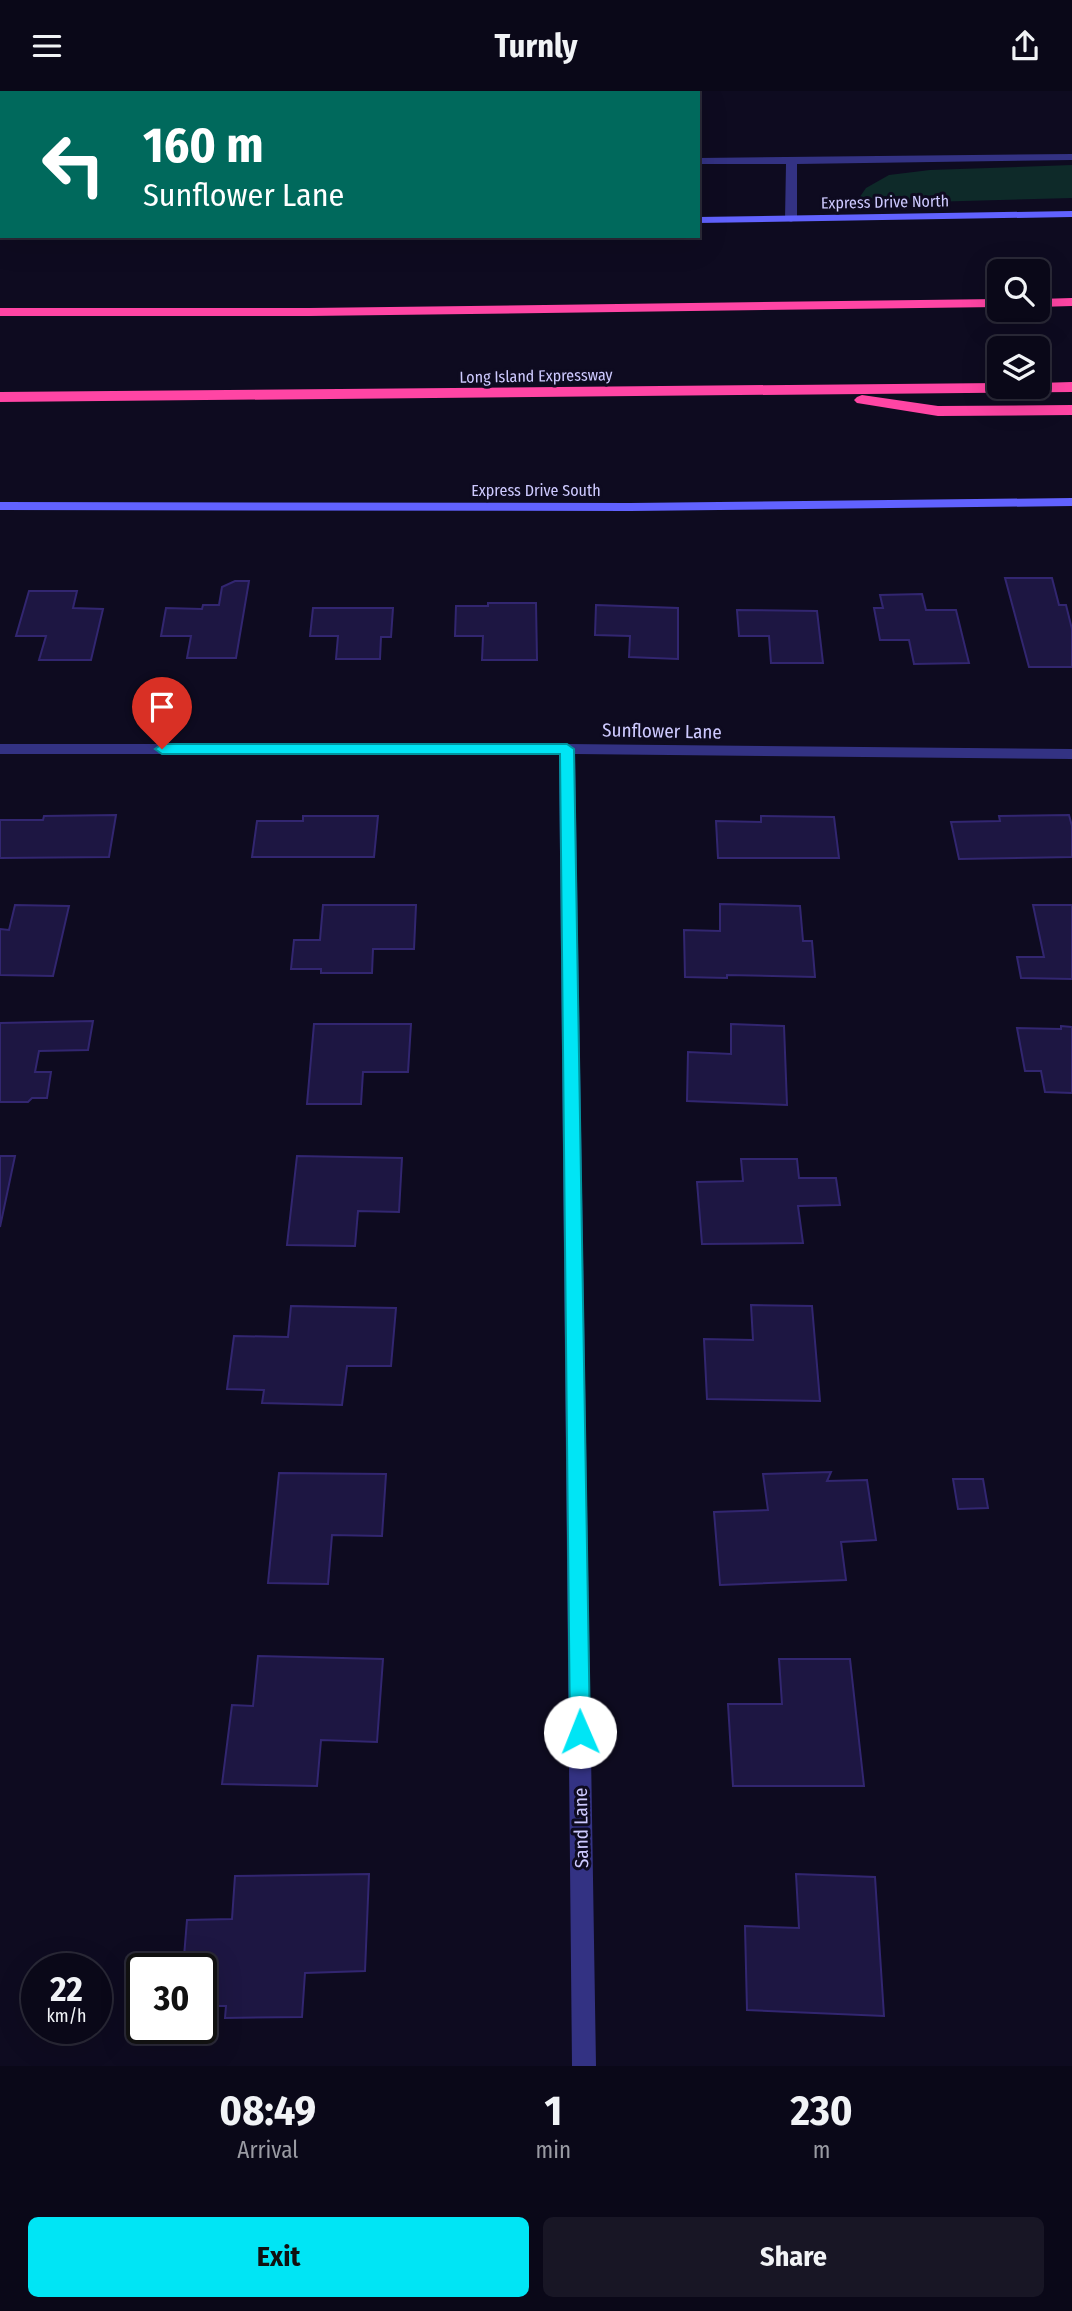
<!DOCTYPE html>
<html lang="en">
<head>
<meta charset="utf-8">
<style>
  :root { --surface:#0a0818; --page:#181625; --text:#f1f3f6; --muted:#999aa2; --line:#2a2937; --accent:#00e5f5 }
  body { margin:0; font-family:"Fira Sans Condensed",sans-serif; background:var(--page); color:var(--text); height:100vh; display:flex; flex-direction:column; font-size:26px; white-space:nowrap }
  * { box-sizing:border-box; margin:0 }
  p { font-size:23px; color:var(--muted) }
  .icon { flex:none; width:38px; height:38px; fill:none; stroke:currentColor; stroke-width:2; stroke-linecap:round; stroke-linejoin:round }
  .map { position:relative; height:1975px; overflow:hidden }
  .sheet { display:flex; flex-direction:column; background:var(--surface); flex:1 }
  .sheet>* { flex:none }
  .guide { position:absolute; left:0px; top:0px; width:700px; height:147px; box-shadow:0 7px 28px #0002,0 0 0 2px var(--line); background:#00695c; color:#fff; overflow:hidden }
  .buttons { position:absolute; left:987px; top:168px; display:grid; gap:14px }
  .buttons a { display:grid; place-items:center; width:63px; height:63px; border-radius:10px; background:var(--surface); box-shadow:0 7px 28px #0002,0 0 0 2px var(--line); font-size:35px }
  .speed { position:absolute; left:21px; top:1862px; display:flex; gap:14px; font-size:35px; font-weight:700; text-align:center }
  .speed>* { display:grid; place-content:center; width:91px; height:91px; border-radius:50%; background:var(--surface); box-shadow:0 7px 28px #0002,0 0 0 2px var(--line); line-height:1 }
  .speed small { font-size:18px; font-weight:400 }
  .speed .limit { border:4px solid #111; border-radius:10px; background:#fff; color:#111 }
  .pin { position:absolute; display:grid; place-items:center; width:60px; height:60px; color:#fff; margin:-72px -30px; border-radius:50% 50% 50% 0; rotate:-45deg; box-shadow:0 0 7px #0007 }
  .pin .icon { rotate:45deg }
  .me { position:absolute; width:77px; margin:-38px; rotate:359deg; stroke-linejoin:round; filter:drop-shadow(0 0 5px #0008) }
  .turn { display:flex; align-items:center; gap:24px; height:147px; padding:0 28px; font-size:32px }
  .turn .icon { width:91px; height:91px; stroke-width:2.5 }
  .turn b { display:block; font-size:49px; line-height:60px }
  .eta { display:flex; justify-content:space-evenly; align-items:center; height:119px; text-align:center }
  .eta b { font-size:42px; font-weight:700; line-height:49px }
  .primary-button { display:flex; gap:14px; margin-top:auto; padding:14px 28px }
  .primary-button a { flex:1; height:80px; border-radius:10px; background:var(--accent); color:#111; font-size:28px; font-weight:700; line-height:80px; text-align:center }
  .primary-button a+a { background:var(--page); color:var(--text) }
  header { display:flex; justify-content:space-between; align-items:center; height:91px; padding:0 28px; background:var(--surface); font-size:32px; font-weight:700 }
  .map>svg:first-child { display:block }
</style>
</head>
<body>
<header><svg class="icon" aria-label="menu" viewBox="0 0 24 24"><path d="M4 6h16M4 12h16M4 18h16"/></svg>Turnly<svg class="icon" aria-label="share" viewBox="0 0 24 24"><path d="M12 15V3M7 8l5-5 5 5M5 13v7h14v-7"/></svg></header>
<div class="map">
<svg width="1072" height="1975" viewBox="0 0 1072 1975">
  <rect width="100%" height="100%" fill="#0e0b20"/>
  <!-- green -->
  <path fill="#0e2a29" d="M1072,74V107L855,113L866,97L889,84L930,79Z"/>
  <!-- building -->
  <path fill="#1d1642" stroke="#322670" stroke-width="2" d="M1005,487H1052L1059,514H1066L1072,538V576H1029Z
    M235,490H249L236,567H187L191,545H161L166,517L202,518L203,514H219L222,496Z
    M29,500H77L73,517L103,518L91,569H39L46,545H16Z
    M922,503L926,519H956L969,572L914,573L909,549H880L874,517H883L880,504Z
    M488,512H536L537,569H482L483,545H455L456,515H488Z
    M596,514L678,517V568L629,566L630,545L595,544Z
    M313,517H393L391,546H381L380,568H336L338,545H310Z
    M737,519L817,520L823,572H771L769,545H739Z
    M116,724L109,766L0,767V729H43L44,725Z
    M1069,724L1072,735V766L959,768L951,731L1000,730L999,725Z
    M303,725H378L374,766H252L257,730H303Z
    M761,725L834,726L839,767H718L716,730L761,731Z
    M720,813L800,815L803,850H812L815,886L727,884V887L685,886L684,839L720,840Z
    M15,814L69,815L53,885L0,884V838L9,839Z
    M323,814H416L414,858H373L372,882H321V878H291L294,849H320Z
    M1033,814H1072V888L1021,887L1017,866H1044Z
    M93,930L88,959L39,960L35,981H51L47,1007H32L28,1011H0V932Z
    M314,933H411L408,981H363L361,1013H307Z
    M731,933L784,935L787,1014L687,1010L688,961L731,963Z
    M1061,935L1072,936V1002L1045,1001L1041,980H1025L1017,937L1061,938Z
    M0,1065H15L0,1136Z
    M297,1065L402,1067L399,1121L358,1120L355,1155L287,1154Z
    M741,1068H797L799,1087H836L840,1114L798,1115L803,1152L702,1153L697,1091L743,1090Z
    M751,1214L812,1215L820,1310L707,1308L704,1248L753,1249Z
    M291,1215L396,1217L391,1275H347L342,1314L262,1312L264,1299L227,1298L234,1245L288,1246Z
    M831,1381L827,1390L867,1389L876,1449L841,1451L846,1489L720,1494L714,1421L768,1419L763,1383Z
    M279,1382L386,1383L382,1445L332,1444L328,1493L268,1492Z
    M953,1388H983L988,1417L958,1418Z
    M258,1565L383,1568L377,1651L321,1649L317,1695L222,1693L232,1614L253,1615Z
    M779,1568H850L864,1695H733L728,1613H782Z
    M369,1783L365,1880L305,1882L302,1926L225,1927L226,1915H201V1878H183L187,1829L232,1828L235,1785Z
    M796,1783L875,1786L884,1925L747,1919L745,1835L799,1837Z"/>
  <g fill="none" stroke-linecap="round" stroke-linejoin="round">
    <!-- service -->
    <path fill="#333283" fill-rule="evenodd" d="M468,0H478L467,2Z
      M1072,63V69L797,73V128L791,131L785,128L786,73H698V67Z
      M0,86H2V92H0Z"/>
    <!-- minor -->
    <path fill="#333283" fill-rule="evenodd" d="M375,0H385V2H375Z
      M0,653H567L1072,658V668L575,663L596,1975H572L559,663H0Z"/>
    <!-- secondary -->
    <path fill="#6162ff" fill-rule="evenodd" d="M1072,120V126L698,132V126Z
      M0,130H2V136H0Z
      M1072,407V415L630,420L0,419V411L630,412Z"/>
    <!-- motorway -->
    <path fill="#ff45a4" fill-rule="evenodd" d="M1072,207V215L1038,216V208Z
      M999,208V216L309,225H0V217H309Z
      M1072,291V301L0,311V301L999,292V296H1038V292Z
      M862,304L938,315L1072,314V324L938,325L857,312L854,309L857,306Z"/>
  </g>
  <!-- route -->
  <path fill="#00e5f5" stroke="#00959f" stroke-width="2" d="M162,653H567L574,658L590,1641L587,1648L580,1651L572,1648L570,1641L560,663H162L155,658Z"/>
  <g text-anchor="middle" dominant-baseline="central" stroke-width="6" stroke-linejoin="round" paint-order="stroke">
    <!-- far-street labels -->
    <g font-size="16" fill="#cecaff" stroke="#0e0b20">
      <text transform="translate(885 111) rotate(-1)">Express Drive North</text>
      <text transform="translate(536 285) rotate(-1)">Long Island Expressway</text>
      <text x="536" y="399">Express Drive South</text>
    </g>
    <!-- street labels -->
    <g font-size="19" fill="#cecaff" stroke="#0e0b20">
      <text transform="translate(662 640) rotate(1)">Sunflower Lane</text>
      <text transform="translate(581 1737) rotate(-91)">Sand Lane</text>
    </g>
  </g>
</svg>
<div class="buttons">
<a><svg class="icon" aria-label="search" viewBox="0 0 24 24"><circle cx="10" cy="10" r="6"/><path d="M15 15l6 6"/></svg></a>
<a><svg class="icon" aria-label="layers" viewBox="0 0 24 24"><path d="M12 4l9 5-9 5-9-5zM3 14l9 5 9-5"/></svg></a>
</div>
<div class="speed"><div>22<small>km/h</small></div><div class="limit">30</div></div>
<div class="pin" style="left:162px;top:658px;background:#d93025"><svg class="icon" aria-label="arrive" viewBox="0 0 24 24"><path d="M6 21V4h12l-3 4 3 4H6"/></svg></div>
<svg class="me" style="left:580px;top:1641px" viewBox="-20 -20 40 40"><circle r="19" fill="#fff"/><path d="M0-13L10 11 0 6-10 11z" fill="#00e5f5"/></svg>
<div class="guide">
<div class="turn"><svg class="icon" aria-label="left" viewBox="0 0 24 24"><path d="M17 20v-9H6M10 6l-5 5 5 5"/></svg><div><b>160 m</b>Sunflower Lane</div></div>
</div>
</div>
<section class="sheet">
<div class="eta">
<div><b>08:49</b><p>Arrival</p></div>
<div><b>1</b><p>min</p></div>
<div><b>230</b><p>m</p></div>
</div>
<div class="primary-button"><a>Exit</a><a>Share</a></div>
</section>
</body>
</html>
